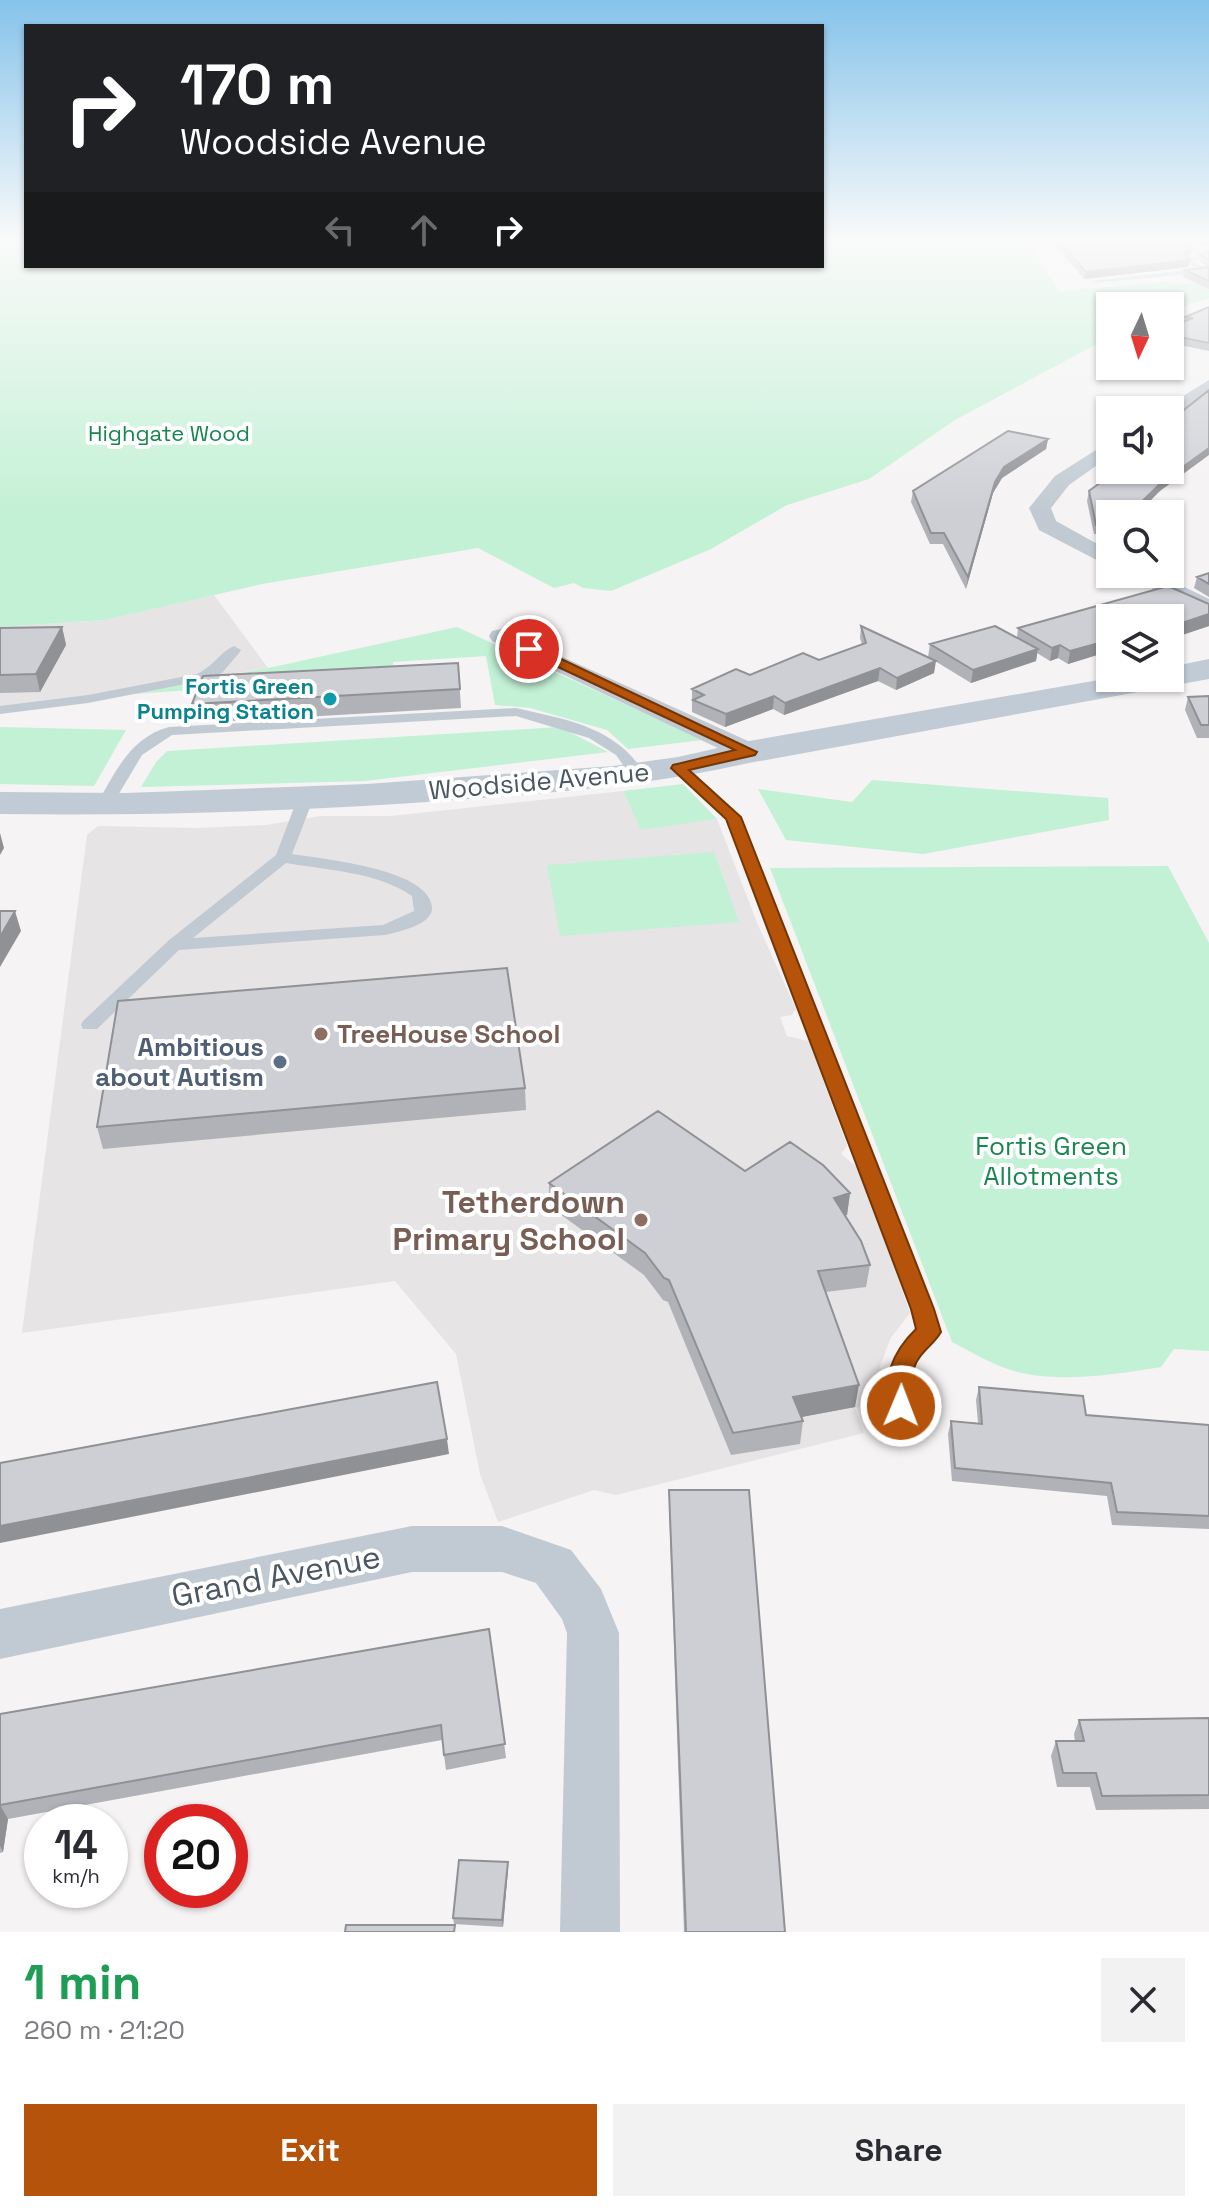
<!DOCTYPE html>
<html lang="en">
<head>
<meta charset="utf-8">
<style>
  :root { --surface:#fff; --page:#f2f2f3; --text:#2b2b33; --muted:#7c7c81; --accent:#b45309 }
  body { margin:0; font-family:"Space Grotesk",sans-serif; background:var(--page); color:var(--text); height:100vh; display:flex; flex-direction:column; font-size:30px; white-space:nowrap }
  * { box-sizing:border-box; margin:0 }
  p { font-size:26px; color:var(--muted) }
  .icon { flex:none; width:44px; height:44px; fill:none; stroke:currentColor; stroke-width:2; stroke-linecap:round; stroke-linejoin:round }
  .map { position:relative; height:1932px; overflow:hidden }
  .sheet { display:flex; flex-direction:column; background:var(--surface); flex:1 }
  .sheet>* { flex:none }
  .hud { position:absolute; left:24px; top:24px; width:800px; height:244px; border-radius:0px; box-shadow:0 2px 6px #0004; background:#202124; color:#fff; overflow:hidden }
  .needle { width:52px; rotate:184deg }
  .tools { position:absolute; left:1096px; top:292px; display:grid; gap:16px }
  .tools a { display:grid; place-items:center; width:88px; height:88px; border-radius:0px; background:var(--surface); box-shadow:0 2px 6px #0004; font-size:40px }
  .speed { position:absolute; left:24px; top:1804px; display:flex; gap:16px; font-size:40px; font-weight:700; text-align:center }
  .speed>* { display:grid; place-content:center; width:104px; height:104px; border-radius:50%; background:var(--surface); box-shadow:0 2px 6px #0004; line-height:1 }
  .speed small { font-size:20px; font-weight:400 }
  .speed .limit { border:12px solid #d22; background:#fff; color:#111 }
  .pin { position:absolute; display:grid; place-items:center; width:68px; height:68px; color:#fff; margin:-34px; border:4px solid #fff; border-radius:50%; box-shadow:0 2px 8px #0007 }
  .me { position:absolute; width:88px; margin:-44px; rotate:1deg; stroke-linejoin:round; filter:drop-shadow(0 0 6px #0008) }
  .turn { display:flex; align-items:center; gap:28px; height:168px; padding:0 24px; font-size:36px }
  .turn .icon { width:104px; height:104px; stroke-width:2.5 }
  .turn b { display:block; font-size:56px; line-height:68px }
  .lanes { display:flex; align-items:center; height:76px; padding:0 24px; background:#0003; justify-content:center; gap:40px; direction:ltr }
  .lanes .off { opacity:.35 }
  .round { display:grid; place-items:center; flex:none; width:84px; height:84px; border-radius:0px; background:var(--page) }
  .overview { display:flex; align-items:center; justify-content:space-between; height:136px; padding:0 24px }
  h1 { font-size:48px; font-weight:600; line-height:60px; color:#1e9e55 }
  .action { display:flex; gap:16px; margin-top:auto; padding:16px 24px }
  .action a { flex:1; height:92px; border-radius:0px; background:var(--accent); color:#fff; font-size:32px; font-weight:600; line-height:92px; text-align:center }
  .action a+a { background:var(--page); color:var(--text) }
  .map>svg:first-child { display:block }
</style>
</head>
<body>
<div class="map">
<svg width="1209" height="1932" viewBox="0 0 1209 1932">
  <rect width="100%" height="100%" fill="#f5f3f3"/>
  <!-- education -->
  <path fill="#e6e4e5" d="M214,595L268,668L0,713V627L105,620Z
    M623,791L641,829L717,819L758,925L796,1009L792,1015L780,1017L787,1036L809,1041L847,1146L841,1154L859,1169L910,1313L890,1339L880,1367L889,1401L855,1408L864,1433L616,1495L594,1490L498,1522L480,1474L456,1354L395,1281L22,1333L87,835L98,826L195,828L266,825L321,816H391Z"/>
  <!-- green -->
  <path fill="#c3f1d5" d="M0,242H26V266H822V242H1028L1060,291L1165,282L1181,284L1209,282V298L1170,311V306H1110V337L955,420L869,479L787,505L711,549L611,591L583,588L574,583L554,588L478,548L262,584L105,620L0,627Z
    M457,627L703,740L628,749L607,730L530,708L495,705L486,656L393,662L394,676L119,695L268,668Z
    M0,727L126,730L94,786L0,784Z
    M560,727L608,752L365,781L141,787L156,762L167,751Z
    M872,780L1108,798L1109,820L923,854L786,840L758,789L852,802Z
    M683,784L717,819L641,830L623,791Z
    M714,852L739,922L560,936L547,865Z
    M1168,866L1209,943V1351L1174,1349L1161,1367C1117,1374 1051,1385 1008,1369C989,1363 970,1351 952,1342L770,868Z"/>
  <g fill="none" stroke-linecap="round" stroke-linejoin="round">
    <!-- lane -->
    <path fill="#c1cad2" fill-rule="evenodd" d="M1155,242L1209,250V254L1194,261L1209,272L1095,283L1091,281L1197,269L1184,261L1200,253Z
      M234,646L241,650L239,653L222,673L206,680L88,703L0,714V706L88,695L197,674C214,666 220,652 234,646Z
      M516,708C567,720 615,726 645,774L637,779L632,777L616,755L589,738L516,716L172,735L142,755L111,807H99L97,804C115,772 131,737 169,727Z
      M678,763L683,765L741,817L934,1309L941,1332L916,1364L913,1406L910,1413L901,1416L892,1413C878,1385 896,1349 917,1329L910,1309L726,819L673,771V765Z
      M306,792L314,797L292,854C322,859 433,869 432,909C431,925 398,932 385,935L179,950L97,1029H83L81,1025L83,1021L168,941L276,855L298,797ZM286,863C326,870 378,872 412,896L414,911L383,925L193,938Z"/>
    <!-- street -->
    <path fill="#c1cad2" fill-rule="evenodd" d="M1209,380V393L1176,414L1170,415V410H1160Z
      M1110,441V456L1069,485L1051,508L1056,521L1110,551V567L1039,530L1029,508L1055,476Z
      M1128,574H1158L1209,599V615L1132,579Z
      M501,629L759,746L763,752L759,758L749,760L739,758L492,641L489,636L492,631Z
      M412,1526H502L571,1550L601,1589L619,1633L620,1932H560L567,1633L562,1619L536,1583L502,1572H412L0,1659V1609Z"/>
    <!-- secondary -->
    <path fill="#c1cbd6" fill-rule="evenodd" d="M1209,659V679L749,763C651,785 554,793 455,800C303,811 152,816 0,814V792L125,793L367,784L613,766L678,757L749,741L1110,678H1170V667Z"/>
  </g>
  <!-- wall -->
  <path fill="#b0b2b7" d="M1053,242H1209V247L1172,242L1191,254L1186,257L1188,267L1084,279Z
    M1209,251V289L1183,277L1185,270L1208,267L1200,262L1201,255Z
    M1209,307V351L1170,343V327L1184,322L1185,317Z
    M1048,439L1046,449L1002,478L993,493L966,589L943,544H930L911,502L913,491Z
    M1170,470L1160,491L1110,514V535L1094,534L1087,501L1089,491Z
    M1209,573V597L1194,588L1197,577Z
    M1168,586L1209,626L1170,639V618H1110V651L1068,664L1058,658L1050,661L1037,653L1036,661L971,683L935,661L934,673L896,690L878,681L784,715L773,709L725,727L692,712V689L819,660L862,644L860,638L861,626L928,657L930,644L1017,637L1018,628Z
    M62,627L66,645L40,692L0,693V628Z
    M458,663L461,708L196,723L192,704Z
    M1209,696V738H1197L1185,710L1188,697Z
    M525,1088L526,1110L103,1149L97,1127Z
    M745,1171L850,1193L847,1215H845L870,1265L866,1287L826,1292L855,1407L801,1417L803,1421L800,1444L731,1455L668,1302L663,1300L644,1275L549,1206V1183Z
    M979,1387L1086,1415L1209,1425V1529L1112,1525L1107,1496L952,1481L948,1434L951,1421L978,1423L976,1400Z
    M669,1490L785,1932H684L669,1506Z
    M489,1629L506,1758L446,1770L442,1740L8,1819L3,1852L0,1853V1714Z
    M1209,1718V1809L1096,1810L1090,1787H1057L1051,1756L1056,1741H1075L1074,1734L1079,1720Z
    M508,1869L503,1927L454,1924L453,1918Z"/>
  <!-- shaded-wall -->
  <path fill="#909195" d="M1193,247L1191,254L1181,260L1183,253Z
    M1190,260L1188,267L1084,279L1086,272Z
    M1048,439L1046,449L1002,478L993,493L966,589L968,577L995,482L1004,467Z
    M1209,448V455L1160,491L1137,514H1130L1162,482Z
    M1209,614V626L1170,639V627Z
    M62,627L66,645L40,692L36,674Z
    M1110,640V651L1068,664L1070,651Z
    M1060,645L1058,658L1050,661L1052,648Z
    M1038,649L1036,661L971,683L973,670Z
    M936,661L934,673L896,690L897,678Z
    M880,668L878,681L784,715L785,703Z
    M774,696L773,709L725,727L726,714Z
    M0,833L4,848L0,855Z
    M15,911L21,931L0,967V937Z
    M850,1193L847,1215L831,1221L834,1198Z
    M859,1385L855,1407L791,1419L793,1397Z
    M447,1439L449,1454L0,1543V1526Z
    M0,1805L8,1819L3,1852L0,1846Z
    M508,1862V1869L503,1927L502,1920Z"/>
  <!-- building -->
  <path fill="#cdcfd5" stroke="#909195" stroke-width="2" d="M1060,242H1170L1193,247L1183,253L1190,260L1086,272Z
    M1209,251V260L1201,255Z
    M1209,267V281L1185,270Z
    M1209,307V343L1170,335V327L1193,318L1185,317Z
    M1209,390V448L1162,482L1130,513L1131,514H1110V525H1096L1089,491L1117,470H1170V421Z
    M1008,431L1048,439L1004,467L995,482L968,577L944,533H931L913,491Z
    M1209,573V584L1197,577Z
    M1168,586L1209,604V614L1170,627V618H1110V640L1070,651L1060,645L1052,648L1018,628Z
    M861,626L936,661L897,678L880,668L785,703L774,696L726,714L693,700L704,695L692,689L736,669L750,675L803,653L819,660L866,643Z
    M995,626L1038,649L973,670L930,644Z
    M62,627L36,674L0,675V628Z
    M458,663L460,689L192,704L203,676Z
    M1209,696V725H1201L1188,697Z
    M0,911H15L0,937Z
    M507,968L525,1088L97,1127L118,1001Z
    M658,1111L745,1171L790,1142L823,1165L850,1193L834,1198L861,1241L870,1265L818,1271L859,1385L793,1397L803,1421L733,1433L669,1280L664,1278L645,1253L549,1183Z
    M437,1382L447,1439L0,1526V1463Z
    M979,1387L1083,1396L1086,1415L1209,1425V1516L1117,1512L1111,1483L955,1468L951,1421L982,1424Z
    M669,1490H749L785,1932H686Z
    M489,1629L505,1744L444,1755L441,1725L0,1805V1807V1714Z
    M1209,1718V1795L1102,1796L1096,1773H1063L1056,1741H1084L1079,1720Z
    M459,1860L508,1862L502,1920L453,1918Z
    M346,1925H455L454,1932H345Z"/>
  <!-- sky -->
  <linearGradient id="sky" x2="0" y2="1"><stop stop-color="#85c3ea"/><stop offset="0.47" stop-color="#fafafa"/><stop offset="1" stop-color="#fafafa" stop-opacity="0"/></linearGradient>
  <rect width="1209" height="512" fill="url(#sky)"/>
  <!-- route -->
  <path fill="#b45309" stroke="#753606" stroke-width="2" d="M524,646H534L757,752L755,755L689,770L741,817L934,1309L941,1332C933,1346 919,1352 914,1368C909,1383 917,1399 910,1413L901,1416L893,1413C878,1383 894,1350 916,1329L911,1309L726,819L671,768L673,765L735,750L524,651Z"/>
  <!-- markers -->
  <circle fill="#0f9aa8" stroke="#fff" stroke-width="3" cx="330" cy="699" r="8"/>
  <g fill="#8d6e63" stroke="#fff" stroke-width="3">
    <circle cx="321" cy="1034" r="8"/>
    <circle cx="641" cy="1220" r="8"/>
  </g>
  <circle fill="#5c6f8a" stroke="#fff" stroke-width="3" cx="280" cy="1062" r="8"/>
  <g text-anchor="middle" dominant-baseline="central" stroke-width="8" stroke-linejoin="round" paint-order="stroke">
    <!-- far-park labels -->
    <g font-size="22" fill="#17864f" stroke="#fff">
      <text x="169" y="433">Highgate Wood</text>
    </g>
    <!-- far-culture labels -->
    <g font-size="22" font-weight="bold" fill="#0d838f" stroke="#fff" text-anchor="end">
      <text x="314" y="686">Fortis Green<tspan x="314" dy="25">Pumping Station</tspan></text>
    </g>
    <!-- street labels -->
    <g font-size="26" fill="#4a5661" stroke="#fff">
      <text transform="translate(539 781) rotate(-5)">Woodside Avenue</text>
    </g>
    <!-- education labels -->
    <g font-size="26" font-weight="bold" fill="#785e54" stroke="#fff" text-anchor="start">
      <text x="337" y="1034">TreeHouse School</text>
    </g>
    <!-- service labels -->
    <g font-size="26" font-weight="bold" fill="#4e5e75" stroke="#fff" text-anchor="end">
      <text x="264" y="1047">Ambitious<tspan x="264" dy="30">about Autism</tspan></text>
    </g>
    <!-- park labels -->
    <g font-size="26" fill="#17864f" stroke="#fff">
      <text x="1051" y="1146">Fortis Green<tspan x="1051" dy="30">Allotments</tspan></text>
    </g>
    <!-- near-education labels -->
    <g font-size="32" font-weight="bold" fill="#785e54" stroke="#fff" text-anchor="end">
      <text x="625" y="1202">Tetherdown<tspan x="625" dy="37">Primary School</tspan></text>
    </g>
    <!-- near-street labels -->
    <g font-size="32" fill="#4a5661" stroke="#fff">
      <text transform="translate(276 1576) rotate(-11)">Grand Avenue</text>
    </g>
  </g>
</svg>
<div class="tools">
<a><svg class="needle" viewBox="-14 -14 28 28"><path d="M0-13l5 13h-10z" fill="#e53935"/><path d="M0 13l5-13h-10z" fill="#7c7c81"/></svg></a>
<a><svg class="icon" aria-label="sound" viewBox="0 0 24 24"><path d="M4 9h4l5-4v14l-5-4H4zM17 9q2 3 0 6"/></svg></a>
<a><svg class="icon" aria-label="search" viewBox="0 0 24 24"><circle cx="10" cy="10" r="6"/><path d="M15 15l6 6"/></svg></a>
<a><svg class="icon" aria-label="layers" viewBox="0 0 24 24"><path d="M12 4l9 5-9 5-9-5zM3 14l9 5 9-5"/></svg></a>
</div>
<div class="speed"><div>14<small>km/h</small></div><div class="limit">20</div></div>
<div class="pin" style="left:529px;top:649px;background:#d93025"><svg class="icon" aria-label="arrive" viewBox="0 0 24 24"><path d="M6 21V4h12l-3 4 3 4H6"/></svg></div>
<svg class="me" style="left:901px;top:1406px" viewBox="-20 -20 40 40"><circle r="17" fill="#b45309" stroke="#fff" stroke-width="3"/><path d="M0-11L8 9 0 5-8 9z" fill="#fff"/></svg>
<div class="hud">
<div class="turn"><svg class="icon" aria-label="right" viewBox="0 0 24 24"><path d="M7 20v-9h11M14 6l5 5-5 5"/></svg><div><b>170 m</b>Woodside Avenue</div></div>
<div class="lanes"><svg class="icon off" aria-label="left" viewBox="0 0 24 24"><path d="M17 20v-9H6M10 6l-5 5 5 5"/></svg><svg class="icon off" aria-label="ahead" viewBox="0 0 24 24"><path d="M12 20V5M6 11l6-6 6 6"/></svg><svg class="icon" aria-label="right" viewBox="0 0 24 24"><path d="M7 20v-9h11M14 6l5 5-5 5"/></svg></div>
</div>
</div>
<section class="sheet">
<div class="overview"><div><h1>1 min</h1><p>260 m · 21:20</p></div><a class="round"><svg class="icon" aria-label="close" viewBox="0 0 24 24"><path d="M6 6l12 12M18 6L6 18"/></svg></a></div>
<div class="action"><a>Exit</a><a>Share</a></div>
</section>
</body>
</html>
